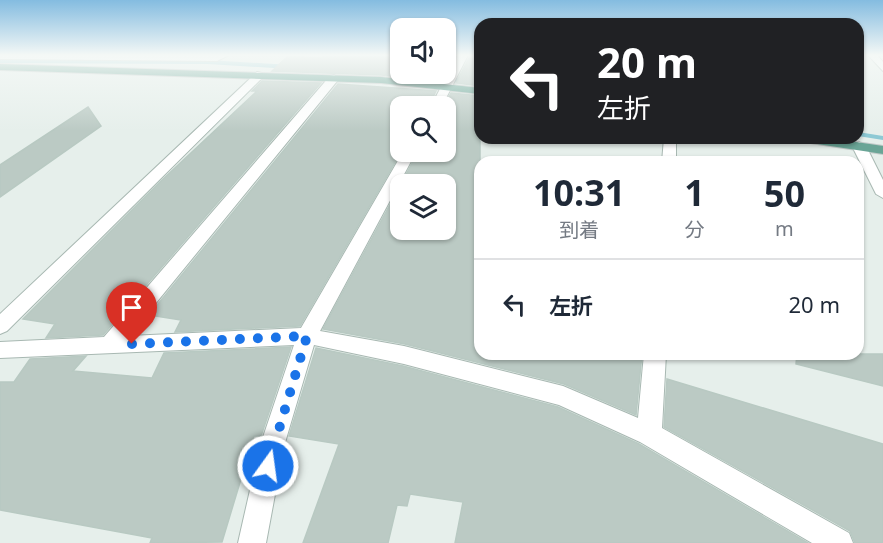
<!DOCTYPE html>
<html lang="ja">
<head>
<meta charset="utf-8">
<style>
  :root { --surface:#fff; --page:#f6f6f7; --text:#1f2937; --muted:#747a83; --line:#e0e1e3 }
  body { margin:0; font-family:"Noto Sans","Noto Sans JP",sans-serif; background:var(--page); color:var(--text); height:100vh; display:flex; flex-direction:column; font-size:22px; white-space:nowrap }
  * { box-sizing:border-box; margin:0 }
  p { font-size:20px; color:var(--muted) }
  .icon { flex:none; width:33px; height:33px; fill:none; stroke:currentColor; stroke-width:2; stroke-linecap:round; stroke-linejoin:round }
  .map { position:relative; flex:1; overflow:hidden }
  .drawer { position:absolute; left:474px; top:156px; width:390px; height:204px; display:flex; flex-direction:column; background:var(--surface); border-radius:18px; box-shadow:0 2px 4px #0004 }
  .drawer>* { flex:none }
  .hud { position:absolute; left:474px; top:18px; width:390px; height:126px; border-radius:18px; box-shadow:0 2px 4px #0004; background:#202124; color:#fff; overflow:hidden }
  .tools { position:absolute; left:390px; top:18px; display:grid; gap:12px }
  .tools a { display:grid; place-items:center; width:66px; height:66px; border-radius:12px; background:var(--surface); box-shadow:0 2px 4px #0004; font-size:30px }
  .pin { position:absolute; display:grid; place-items:center; width:51px; height:51px; color:#fff; margin:-62px -26px; border-radius:50% 50% 50% 0; rotate:-45deg; box-shadow:0 0 6px #0007 }
  .pin .icon { rotate:45deg }
  .me { position:absolute; width:66px; margin:-33px; rotate:14deg; stroke-linejoin:round; filter:drop-shadow(0 0 4px #0008) }
  .turn { display:flex; align-items:center; gap:21px; height:126px; padding:0 24px; font-size:27px }
  .turn .icon { width:78px; height:78px; stroke-width:2.5 }
  .turn b { display:block; font-size:42px; line-height:51px }
  .eta { display:flex; justify-content:space-evenly; align-items:center; height:102px; text-align:center }
  .eta b { font-size:36px; font-weight:700; line-height:42px }
  ul { padding:0; list-style:none }
  li { display:flex; align-items:center; gap:18px; height:90px; padding:0 24px; border-top:2px solid var(--line) }
  li div { flex:1 }
  li b { display:block; font-size:22px }
  li em { font-style:normal }
  .map>svg:first-child { display:block }
</style>
</head>
<body>
<div class="map">
<svg width="883" height="543" viewBox="0 0 883 543">
  <rect width="100%" height="100%" fill="#e6efeb"/>
  <g fill="none" stroke-linecap="round" stroke-linejoin="round">
    <!-- stream -->
    <path fill="#8ec9d4" fill-rule="evenodd" d="M0,59L208,60L291,65L294,67L291,69L208,64L0,63Z
      M429,75L480,81V85L427,78L426,77Z
      M858,132L883,136V140L858,136Z"/>
  </g>
  <!-- building -->
  <path fill="#bbcac4" stroke="#b8c9c2" stroke-width="1.5" d="M325,55H400V74H446V56L455,57L441,81L381,75L272,71L288,56L322,58Z
    M469,58L480,59V86L456,83Z
    M262,81L321,83L103,335L46,338L55,324L23,319L161,181L257,91H252Z
    M338,84L436,91L429,106H400L401,152L300,326L175,332L181,320L149,315Z
    M451,93L480,96V354H642L636,415L564,384L405,344L323,329L400,186V230H446V184H401L418,152H446L444,106Z
    M88,107L101,126L0,197V165Z
    M291,347L261,436H254L222,542L150,543L152,538L0,510V382H14L30,359L86,356L73,371L152,378L164,353Z
    M316,348L403,366L558,407L639,444L808,543H455L463,502L410,494L407,506L397,505L388,543H303L339,444L289,436Z
    M797,354H883V386L796,364Z
    M667,379L883,444V543H855L850,531L664,427Z"/>
  <g fill="none" stroke-linecap="round" stroke-linejoin="round">
    <!-- minor casing -->
    <g stroke="#a8b8b2" stroke-width="2">
      <path id="minor" d="M0,55H229L217,61L0,59Z
        M458,55H468L442,106H431Z
        M868,55H877L883,62V71Z
        M257,72L266,74L7,331L0,334V314Z
        M334,75L339,78L338,80L129,336L301,328L403,152H416L320,331L404,346L563,386L638,418L644,354H666L662,428L849,533L853,543H812L640,442L559,405L404,364L314,345L284,446L266,543H238L260,446L294,345L0,358V342L104,337L330,76Z
        M664,138H676V162H662Z
        M859,142L866,146L883,180V198L876,194L852,146Z"/>
    </g>
    <!-- major casing -->
    <g stroke="#c2cac8" stroke-width="2">
      <path id="major" d="M0,64L381,77L480,88V94L381,83L0,70Z
        M798,138H829L883,146V154L804,142Z"/>
    </g>
    <!-- minor -->
    <use href="#minor" fill="#fff" fill-rule="evenodd"/>
    <!-- major -->
    <use href="#major" fill="#6aa596" fill-rule="evenodd"/>
  </g>
  <!-- sky -->
  <linearGradient id="sky" x2="0" y2="1"><stop stop-color="#84bce0"/><stop offset="0.42" stop-color="#f4f8f6"/><stop offset="1" stop-color="#f4f8f6" stop-opacity="0"/></linearGradient>
  <rect width="883" height="131" fill="url(#sky)"/>
  <g fill="none" stroke-linecap="round" stroke-linejoin="round">
    <!-- route -->
    <path stroke="#1a73e8" stroke-width="10" stroke-dasharray="0 18" d="M132,344L307,336L268,466"/>
  </g>
</svg>
<div class="tools">
<a><svg class="icon" aria-label="sound" viewBox="0 0 24 24"><path d="M4 9h4l5-4v14l-5-4H4zM17 9q2 3 0 6"/></svg></a>
<a><svg class="icon" aria-label="search" viewBox="0 0 24 24"><circle cx="10" cy="10" r="6"/><path d="M15 15l6 6"/></svg></a>
<a><svg class="icon" aria-label="layers" viewBox="0 0 24 24"><path d="M12 4l9 5-9 5-9-5zM3 14l9 5 9-5"/></svg></a>
</div>
<div class="pin" style="left:132px;top:344px;background:#d93025"><svg class="icon" aria-label="arrive" viewBox="0 0 24 24"><path d="M6 21V4h12l-3 4 3 4H6"/></svg></div>
<svg class="me" style="left:268px;top:466px" viewBox="-20 -20 40 40"><circle r="17" fill="#1a73e8" stroke="#fff" stroke-width="3"/><path d="M0-11L8 9 0 5-8 9z" fill="#fff"/></svg>
<div class="hud">
<div class="turn"><svg class="icon" aria-label="left" viewBox="0 0 24 24"><path d="M17 20v-9H6M10 6l-5 5 5 5"/></svg><div><b>20 m</b>左折</div></div>
</div>
<section class="drawer">
<div class="eta">
<div><b>10:31</b><p>到着</p></div>
<div><b>1</b><p>分</p></div>
<div><b>50</b><p>m</p></div>
</div>
<ul>
<li><svg class="icon" aria-label="left" viewBox="0 0 24 24"><path d="M17 20v-9H6M10 6l-5 5 5 5"/></svg><div><b>左折</b></div><em>20 m</em></li>
</ul>
</section>
</div>
</body>
</html>
